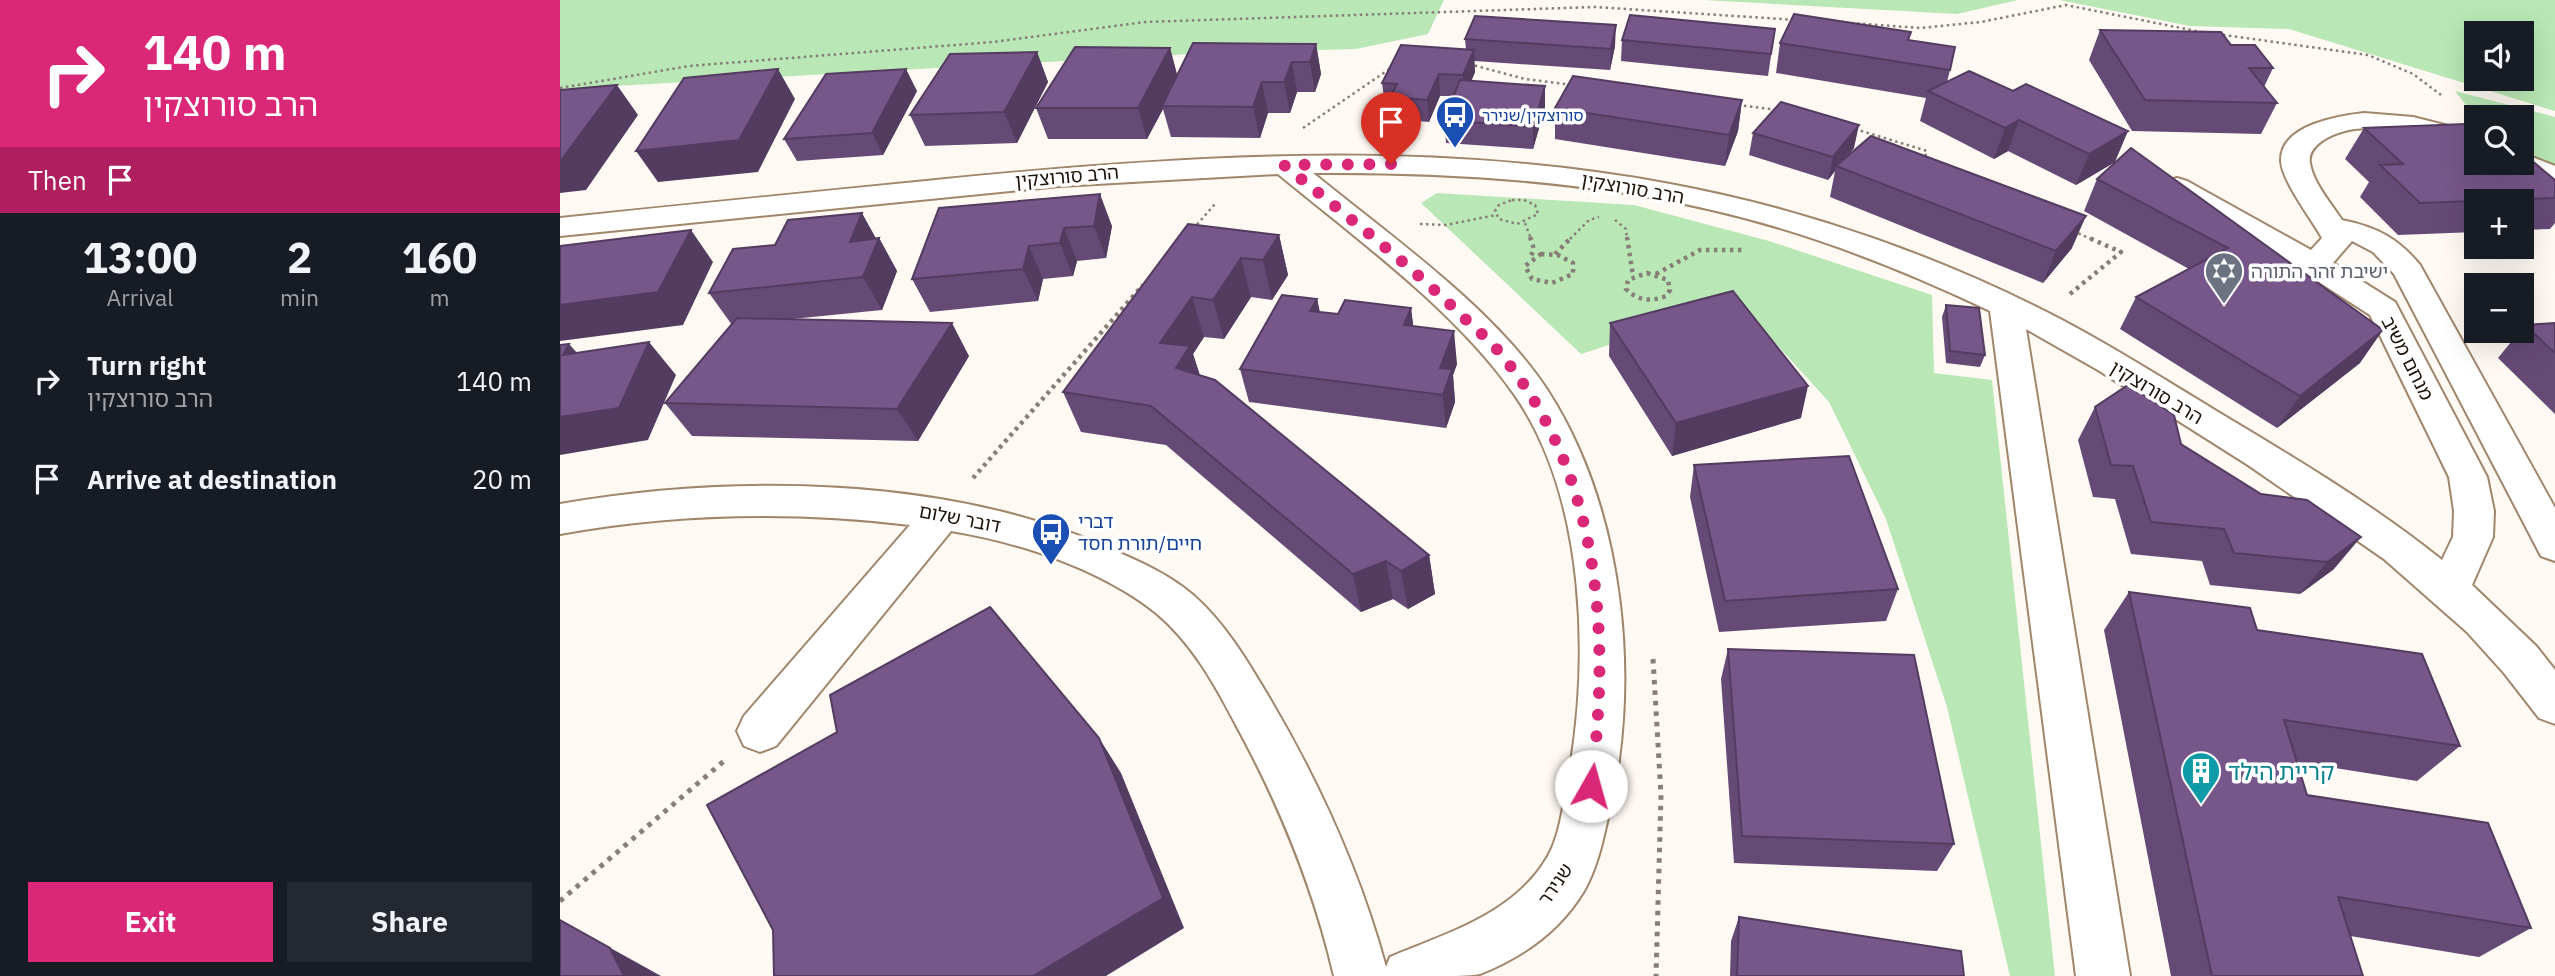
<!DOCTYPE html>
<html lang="en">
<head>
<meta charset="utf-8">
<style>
  :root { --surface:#171b24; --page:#242831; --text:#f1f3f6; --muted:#9ea1a6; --accent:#db2777 }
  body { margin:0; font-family:"IBM Plex Sans","Noto Sans Hebrew",sans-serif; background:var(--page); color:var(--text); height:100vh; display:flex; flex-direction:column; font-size:26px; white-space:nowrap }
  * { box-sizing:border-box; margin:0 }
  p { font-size:23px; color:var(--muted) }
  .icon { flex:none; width:38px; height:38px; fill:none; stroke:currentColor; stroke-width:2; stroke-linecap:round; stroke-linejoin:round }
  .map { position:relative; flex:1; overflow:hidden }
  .side { display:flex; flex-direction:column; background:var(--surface); width:560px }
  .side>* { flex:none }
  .top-card { background:#db2777; color:#fff; overflow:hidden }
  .fabs { position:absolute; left:1904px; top:21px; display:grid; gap:14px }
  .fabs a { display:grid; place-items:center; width:70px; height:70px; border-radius:0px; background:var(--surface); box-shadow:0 7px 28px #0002; font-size:35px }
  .pin { position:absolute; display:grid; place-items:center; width:60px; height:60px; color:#fff; margin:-72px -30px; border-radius:50% 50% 50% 0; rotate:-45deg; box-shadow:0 0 7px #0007 }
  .pin .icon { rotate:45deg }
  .me { position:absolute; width:77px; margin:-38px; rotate:7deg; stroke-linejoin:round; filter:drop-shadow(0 0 5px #0008) }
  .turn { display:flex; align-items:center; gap:24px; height:147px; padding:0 28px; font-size:32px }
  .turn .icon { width:91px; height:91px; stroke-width:2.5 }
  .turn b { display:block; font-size:49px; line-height:60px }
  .then { display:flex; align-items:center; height:66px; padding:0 28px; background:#0003; gap:14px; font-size:26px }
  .eta { display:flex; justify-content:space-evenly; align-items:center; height:119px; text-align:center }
  .eta b { font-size:42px; font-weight:700; line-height:49px }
  .cta { display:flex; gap:14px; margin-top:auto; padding:14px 28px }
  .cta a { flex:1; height:80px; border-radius:0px; background:var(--accent); color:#fff; font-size:28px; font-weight:700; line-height:80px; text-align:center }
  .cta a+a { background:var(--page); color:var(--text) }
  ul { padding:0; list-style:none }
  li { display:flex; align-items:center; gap:21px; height:98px; padding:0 28px }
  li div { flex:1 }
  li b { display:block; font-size:26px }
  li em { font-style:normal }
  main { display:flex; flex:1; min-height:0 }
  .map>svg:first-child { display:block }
</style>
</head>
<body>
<main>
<section class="side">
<div class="top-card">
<div class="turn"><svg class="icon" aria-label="right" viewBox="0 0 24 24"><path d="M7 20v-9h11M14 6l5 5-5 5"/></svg><div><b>140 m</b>הרב סורוצקין</div></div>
<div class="then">Then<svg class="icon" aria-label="arrive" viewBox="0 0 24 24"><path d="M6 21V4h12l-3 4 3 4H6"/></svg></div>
</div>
<div class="eta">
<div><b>13:00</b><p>Arrival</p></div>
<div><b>2</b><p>min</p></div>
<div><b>160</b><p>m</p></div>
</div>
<ul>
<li><svg class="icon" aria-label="right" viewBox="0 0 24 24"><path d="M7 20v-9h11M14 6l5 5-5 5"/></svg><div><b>Turn right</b><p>הרב סורוצקין</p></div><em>140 m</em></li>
<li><svg class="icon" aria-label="arrive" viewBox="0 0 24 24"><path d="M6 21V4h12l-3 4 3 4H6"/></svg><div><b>Arrive at destination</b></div><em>20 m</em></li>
</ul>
<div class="cta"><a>Exit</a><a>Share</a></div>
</section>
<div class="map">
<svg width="1995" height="976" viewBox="0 0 1995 976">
  <rect width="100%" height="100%" fill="#fff9f3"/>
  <!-- green -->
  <path fill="#b9e7b5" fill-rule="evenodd" d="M0,0H884L868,34L796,49L631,54L0,89Z
    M1143,0H1458L1397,14Z
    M1499,0H1995V111L1729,29L1630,26ZM1962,33V79H1916V33Z
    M1895,91L1995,117V166L1962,151V117H1916V132L1905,127L1909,109Z
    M877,193L1074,205L1209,241L1372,295L1374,373L1432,380L1495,976H1450L1387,707L1326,519L1269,402L1179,303L1021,354L861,203Z"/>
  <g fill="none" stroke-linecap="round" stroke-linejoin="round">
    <!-- minor casing -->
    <g stroke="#a0866b" stroke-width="4">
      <path id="minor" d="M1804,113L1853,117L1916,133V150C1872,139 1805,112 1762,141C1755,146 1748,153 1750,163C1753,183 1771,203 1782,220C1816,227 1838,238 1860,265L1995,508V561L1981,556L1834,274L1813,252L1792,241L1773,263L1835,302L1927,477L1934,511L1933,537L1912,585L1976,646L1995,670V724L1979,718L1944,673L1907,632L1824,559L1688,465L1538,370L1466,329L1570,976H1516L1430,311C1342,269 1248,232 1152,210C1023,180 885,172 753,173C830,236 934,308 988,391C1065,511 1082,685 1047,822C1042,845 1036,870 1024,891C1000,931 963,957 920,974C909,976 893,976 881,976C845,976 810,976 774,976C753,886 720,806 676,725C655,685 632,643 596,613C541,569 459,542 391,531L216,746L200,752L184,746L177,731L184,716L350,525C234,511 115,513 0,534V504C173,474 387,476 549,548C578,561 609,574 633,595C666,624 688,662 710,699C760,784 800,872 826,967L830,957C887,933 955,914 988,856C999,837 1003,807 1007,785C1030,664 1027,499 954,394C894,309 798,240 718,174L500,186L0,236V218C122,205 244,193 366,181C612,156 866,138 1110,184C1246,209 1382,257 1504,321C1557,349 1607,381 1658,412C1735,458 1812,504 1882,560L1893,537L1894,511L1889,477L1810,315L1748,275L1607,193L1603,187L1607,181L1617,178L1627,181L1751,250L1762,238C1752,220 1722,181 1721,161C1720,125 1778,116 1804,113Z
        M1962,153L1995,166V186L1952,167L1949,163H1962Z"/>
    </g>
    <!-- path-far2 -->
    <path stroke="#877f77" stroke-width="2.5" stroke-dasharray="2.5 3.5" stroke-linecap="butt" d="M1291,23L1360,28L1421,22L1506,5L1641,32
      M1657,34L1808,55L1853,74L1881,95
      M909,64L965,79L1013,85
      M0,88L129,66L433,42L585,22L1035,7L1237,20
      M1178,105L1218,110
      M743,128L831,68
      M1295,129L1367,151L1364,160
      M952,200H964L975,205L978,214L957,224L939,219L935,211L939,205Z
      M1055,220L1066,229L1067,239
      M965,223L971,239
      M860,224L886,225L936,215
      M633,229L655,204
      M1513,231L1531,239
      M1010,239L1029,220L1039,217"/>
    <!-- path-far1 -->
    <path stroke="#877f77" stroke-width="4.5" stroke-dasharray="3.5 4.5" stroke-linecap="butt" d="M970,237L974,249L970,258
      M1067,237L1073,276
      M981,254L998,255L1013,263V274L992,283L972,279L965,266Z
      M995,254L1012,237
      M1087,273L1108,280L1110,290L1106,296C1091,302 1078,301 1066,289L1068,280Z
      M1096,274L1140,250H1182
      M1510,294L1561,252L1527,237
      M413,478L583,285"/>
    <!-- path -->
    <path stroke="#877f77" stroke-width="5" stroke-dasharray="4.5 6" stroke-linecap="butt" d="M1093,659L1101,795L1096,976
      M0,901L164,761"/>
    <!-- minor -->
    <use href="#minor" fill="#fff" fill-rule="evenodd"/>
  </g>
  <!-- wall -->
  <path fill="#664a76" d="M1215,29L1208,76L1061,61L1062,40Z
    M1540,30L1713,68L1704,87L1717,103L1701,134L1572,131L1529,60Z
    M905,39L1055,46L1050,70L914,61L915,72L911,81L985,86V108L973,149L886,143L884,120L894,96H880L869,122L833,119L831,105L825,104L822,83L906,50Z
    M1349,40L1390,70L1387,82L1555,162L1516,185L1448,151L1434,159L1360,121L1366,98L1216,73L1220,43Z
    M756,44L761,74L755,92H737L730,113H708L700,138L611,137L603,109L587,139H488L476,108L610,48L617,75Z
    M477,52L488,82L457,143L365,146L350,115Z
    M357,91L323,155L237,161L224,139Z
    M1182,100L1178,131L1165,166L995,139V108Z
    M1804,128L1916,163L1995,180V223L1990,229L1962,230V201H1916V232L1838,235L1800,197L1809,182L1785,159Z
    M1193,133L1294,148L1287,156L1512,248L1483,283L1270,197L1275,171L1268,180L1189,155Z
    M1571,148L1800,363L1717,428L1560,329L1576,297L1629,269L1524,211L1537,179Z
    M379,208L552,226L546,258L517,261L513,276L483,279L478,301L370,312L352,279Z
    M628,224L719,235L728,275L712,300L691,297L664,339L644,337L633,354L640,375L869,555L875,594L848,609L833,599L801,612L606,445L521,432L503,392Z
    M319,238L337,271L322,310L232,319L409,356L358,441L132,436L105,403L172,325L149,293Z
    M757,299L760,312L778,314L851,308L853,326L897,364L893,375L895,402L886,428L689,402L680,369Z
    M1386,305L1425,355L1420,367L1386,363L1382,317Z
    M1050,323L1241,418L1112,456L1049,356Z
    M1995,323V414L1938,358L1960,331H1962L1965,325Z
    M1535,407L1621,444L1701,494L1774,569L1740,594L1650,585L1642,561L1571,554L1555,499L1533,497L1518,440Z
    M1134,465L1338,589L1326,621L1159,632L1130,497Z
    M1569,592L1697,630L1900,746L1857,781L1737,762L1747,795L1971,928L1919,957L1790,936L1803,976H1611L1544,630Z
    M1168,649L1394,844L1377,871L1174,863L1161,679Z
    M1179,917L1404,976H1170L1171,941Z"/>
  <!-- shaded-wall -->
  <path fill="#533c60" d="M1056,25L1055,46L1050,70L1051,49Z
    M756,44L761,74L755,92L750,62Z
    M610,48L618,78L602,106L603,109L587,139L578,108Z
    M914,50L915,72L905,97L903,75Z
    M477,52L488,82L457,143L444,112Z
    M732,62L737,92L730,113L724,82Z
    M218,69L235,99L198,172L98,182L76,151Z
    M346,69L357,91L323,155L312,133Z
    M879,74L880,96L869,122L867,100Z
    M702,82L708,113L700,138L693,107Z
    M57,85L78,115L26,190L0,193V159Z
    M985,86V108L973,149V127Z
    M1182,100L1178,131L1165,166L1169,135Z
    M1459,120L1448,151L1434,159L1445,128Z
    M1299,125L1294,148L1279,167L1276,166L1275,171L1268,180L1273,157Z
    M1568,131L1555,162L1516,185L1529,154Z
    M540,194L552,226L546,258L534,226Z
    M302,213L318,242L319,238L337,271L322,310L303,277L290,242Z
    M1526,216L1512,248L1483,283L1496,251Z
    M504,228L517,261L513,276L500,243Z
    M131,230L153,262L123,325L0,341V305Z
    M719,235L728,275L712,300L703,260Z
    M469,246L483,279L478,301L463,269Z
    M681,258L691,297L664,339L653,300Z
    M632,297L644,337L633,354L643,386L630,408L600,343Z
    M757,299L763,331L750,311Z
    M851,308L855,341L844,325Z
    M392,323L409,356L358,441L337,409Z
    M1823,330L1800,363L1717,428L1740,396Z
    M894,331L897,364L893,375L895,402L886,428L880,368Z
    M89,342L116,375L88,440L0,455V417Z
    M9,344L38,376L3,355Z
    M1248,386L1241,418L1112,456L1116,423Z
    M1801,537L1774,569L1740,594L1767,562Z
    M869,555L875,594L848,609L841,571Z
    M826,561L833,599L801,612L793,574Z
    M539,738L561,773L624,928L546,976H473Z
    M0,920L101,976H64Z"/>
  <!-- building -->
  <path fill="#775689" stroke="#533c60" stroke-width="2" d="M1234,14L1351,32L1348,40L1395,47L1390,70L1220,43Z
    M1070,15L1215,29L1211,54L1062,40Z
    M915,16L1056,25L1051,49L905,39Z
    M1540,30L1661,32L1671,45H1695L1713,68H1689L1717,103L1585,100Z
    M633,43L756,44L750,62H732L724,82H702L693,107L602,106Z
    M841,45L914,50L903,75L879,74L867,100L830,97L837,84L822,83Z
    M515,47L610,48L578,108H476Z
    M477,52L444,112L350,115L390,54Z
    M218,69L179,140L76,151L124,78Z
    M346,69L312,133L224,139L266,74Z
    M1409,71L1453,91L1466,84L1568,131L1529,154L1459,120L1445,128L1368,91Z
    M1013,76L1182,100L1169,135L995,108Z
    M900,80L985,86L973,127L884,120Z
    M57,85L2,159H0V90Z
    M1221,102L1299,125L1273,157L1193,133Z
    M1906,124L1916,132V163H1962V161L1971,160L1995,180V198L1860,203L1820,165L1843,164L1804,128Z
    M1311,136L1526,216L1496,251L1276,166Z
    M1571,148L1823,330L1740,396L1576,297L1668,248L1537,179Z
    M540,194L534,226L504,228L500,243L469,246L463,269L352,279L379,208Z
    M302,213L290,242L319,238L303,277L149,293L173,249L215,245L228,220Z
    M628,224L719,235L703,260L681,258L653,300L632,297L600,343L630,346L616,368L655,380L869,555L841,571L826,561L793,574L591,406L503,392Z
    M131,230L98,292L0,305V246Z
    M1173,291L1248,386L1116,423L1050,323Z
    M722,295L757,299L750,311L778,314L785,300L851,308L844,325L894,331L880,368L892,369L883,395L680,369Z
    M1386,305L1419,308L1425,355L1390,351Z
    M177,318L392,323L337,409L105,403Z
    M1995,323V353L1965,325Z
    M89,342L59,408L0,417V345L9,344L3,355Z
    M1568,385L1614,415L1621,444L1701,494L1747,500L1801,537L1767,562L1674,553L1664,529L1591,522L1573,466L1551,465L1535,407Z
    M1289,456L1338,589L1165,601L1134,465Z
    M1569,592L1690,608L1697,630L1862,654L1900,746L1724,720L1747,795L1928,823L1971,928L1778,897L1803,976H1652Z
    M430,607L539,738L603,898L473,976H214L213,930L147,805L277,732L270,695Z
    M1168,649L1354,655L1394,844L1182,836Z
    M1179,917L1401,951L1404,976H1177Z
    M0,920L50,948L64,976H0Z"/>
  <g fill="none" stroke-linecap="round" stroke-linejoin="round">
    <!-- route -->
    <path stroke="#db2777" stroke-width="12" stroke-dasharray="0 21.6" d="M831,164L724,165C783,213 844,260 898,312C912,326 928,338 940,353C1041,474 1051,635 1031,786"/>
  </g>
  <!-- icons -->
  <defs>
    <g id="bus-pin" transform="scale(2.0125)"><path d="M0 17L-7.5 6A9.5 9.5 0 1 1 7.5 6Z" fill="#1a4fb4" stroke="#fff"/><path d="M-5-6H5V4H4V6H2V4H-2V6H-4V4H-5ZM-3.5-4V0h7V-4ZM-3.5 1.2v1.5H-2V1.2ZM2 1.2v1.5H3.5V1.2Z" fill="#fff"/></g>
    <g id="synagogue-pin" transform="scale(2.0125)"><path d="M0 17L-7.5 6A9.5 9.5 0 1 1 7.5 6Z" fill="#6b7280" stroke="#fff"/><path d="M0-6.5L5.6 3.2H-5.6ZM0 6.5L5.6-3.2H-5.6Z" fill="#fff"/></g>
    <g id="building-pin" transform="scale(2.0125)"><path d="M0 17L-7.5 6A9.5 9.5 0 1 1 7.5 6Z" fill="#0f9aa8" stroke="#fff"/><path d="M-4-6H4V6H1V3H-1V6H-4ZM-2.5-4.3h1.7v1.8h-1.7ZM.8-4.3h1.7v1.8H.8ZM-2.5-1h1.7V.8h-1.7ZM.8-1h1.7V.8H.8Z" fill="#fff"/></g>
  </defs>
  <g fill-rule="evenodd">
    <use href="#bus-pin" x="895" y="115"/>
    <use href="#synagogue-pin" x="1664" y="271"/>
    <use href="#bus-pin" x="491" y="532"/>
    <use href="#building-pin" x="1641" y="771"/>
  </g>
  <g text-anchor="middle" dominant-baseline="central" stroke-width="7" stroke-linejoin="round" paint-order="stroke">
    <!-- far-transit labels -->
    <g font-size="16" fill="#164399" stroke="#fff" text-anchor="start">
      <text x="922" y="115">סורוצקין/שנירר</text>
    </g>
    <!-- street labels -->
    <g font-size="19" fill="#1e140a" stroke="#fff">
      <text transform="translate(507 176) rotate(-5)">הרב סורוצקין</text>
      <text transform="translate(1073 188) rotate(10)">הרב סורוצקין</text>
      <text transform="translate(1848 358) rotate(63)">מנחם משיב</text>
      <text transform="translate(1597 392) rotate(31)">הרב סורוצקין</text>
      <text transform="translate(400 518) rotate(11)">דובר שלום</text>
      <text transform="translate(995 884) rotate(-56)">שנירר</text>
    </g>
    <!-- worship labels -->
    <g font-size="19" fill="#5b616d" stroke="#fff" text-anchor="start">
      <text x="1691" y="271">ישיבת זהר התורה</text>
    </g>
    <!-- transit labels -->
    <g font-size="19" fill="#164399" stroke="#fff" text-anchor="start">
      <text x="518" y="521">דברי<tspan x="518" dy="22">חיים/תורת חסד</tspan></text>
    </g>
    <!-- near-culture labels -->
    <g font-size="23" fill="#0d838f" stroke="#fff" text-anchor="start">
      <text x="1668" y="771">קריית הילד</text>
    </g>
  </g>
</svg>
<div class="fabs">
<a><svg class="icon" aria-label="sound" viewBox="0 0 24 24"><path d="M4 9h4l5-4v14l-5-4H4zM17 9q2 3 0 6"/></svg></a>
<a><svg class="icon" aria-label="search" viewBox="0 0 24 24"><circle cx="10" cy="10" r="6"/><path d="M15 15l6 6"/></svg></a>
<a>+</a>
<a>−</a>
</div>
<div class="pin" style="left:831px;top:164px;background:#d93025"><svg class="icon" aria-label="arrive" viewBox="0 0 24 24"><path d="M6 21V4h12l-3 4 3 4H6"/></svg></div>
<svg class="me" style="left:1031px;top:786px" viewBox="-20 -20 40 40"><circle r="19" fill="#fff"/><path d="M0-13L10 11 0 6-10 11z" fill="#db2777"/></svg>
</div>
</main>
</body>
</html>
